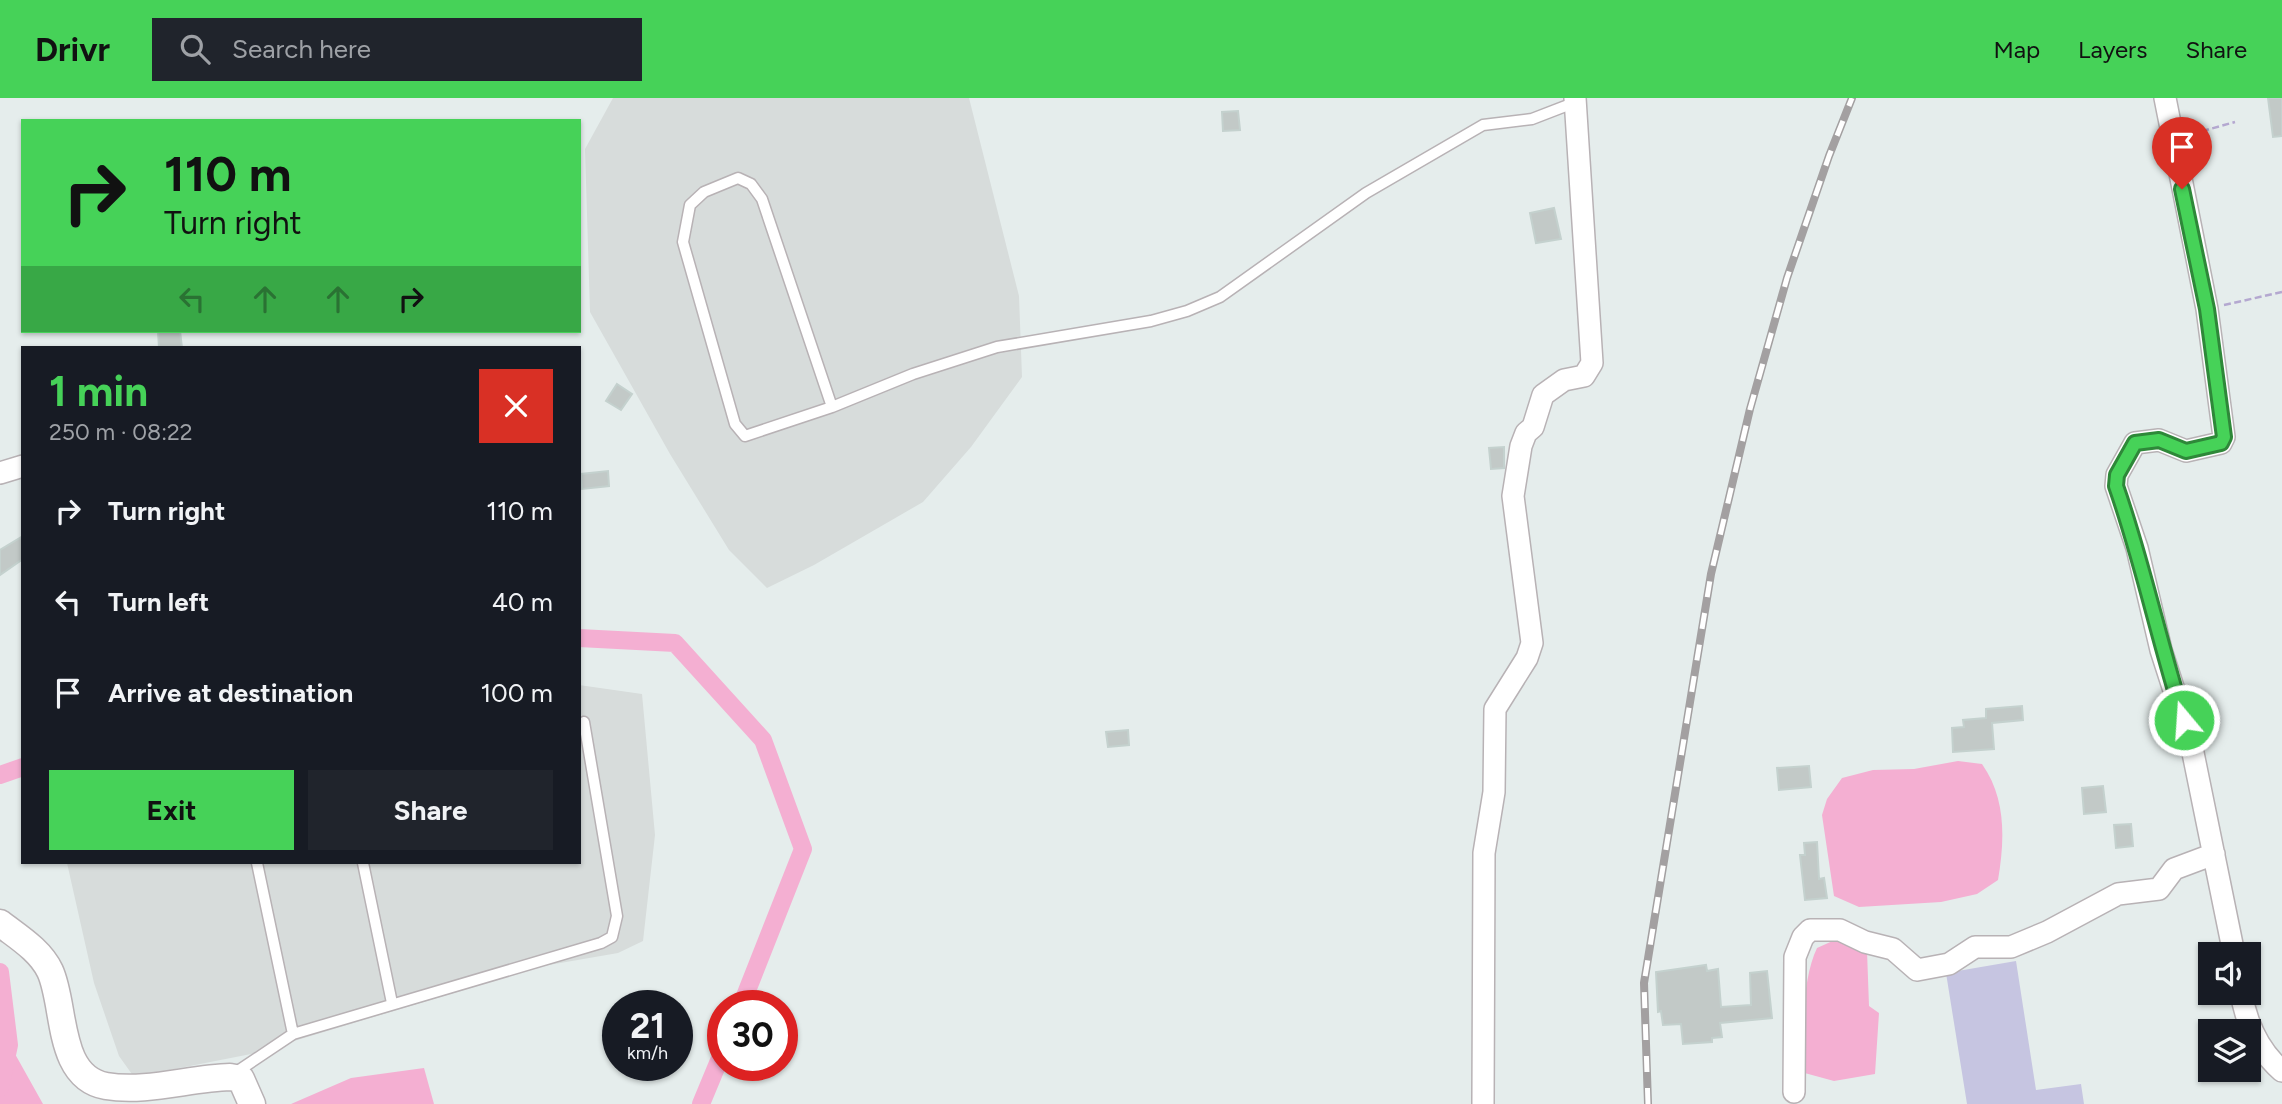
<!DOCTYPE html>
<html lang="en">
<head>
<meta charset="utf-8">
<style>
  :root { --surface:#171b24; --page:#20242c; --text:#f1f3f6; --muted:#9ea1a6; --accent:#46d258 }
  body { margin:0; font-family:Figtree,sans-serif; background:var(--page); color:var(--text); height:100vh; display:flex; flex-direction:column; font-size:26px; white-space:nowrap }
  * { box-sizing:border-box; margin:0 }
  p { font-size:23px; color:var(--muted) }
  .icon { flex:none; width:38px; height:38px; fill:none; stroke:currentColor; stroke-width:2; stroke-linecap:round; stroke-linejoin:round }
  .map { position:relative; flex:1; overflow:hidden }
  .details { position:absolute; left:21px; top:248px; width:560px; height:518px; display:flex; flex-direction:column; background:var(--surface); border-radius:0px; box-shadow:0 2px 5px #0004 }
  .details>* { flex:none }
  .top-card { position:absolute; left:21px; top:21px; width:560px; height:214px; border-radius:0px; box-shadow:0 2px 5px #0004; background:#46d258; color:#111; overflow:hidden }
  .controls { position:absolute; left:2198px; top:844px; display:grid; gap:14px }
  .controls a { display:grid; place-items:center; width:63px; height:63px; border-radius:0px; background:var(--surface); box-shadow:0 2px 5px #0004; font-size:35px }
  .speed { position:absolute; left:602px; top:892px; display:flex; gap:14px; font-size:35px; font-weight:700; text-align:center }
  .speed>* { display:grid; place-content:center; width:91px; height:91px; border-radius:50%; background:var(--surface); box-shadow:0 2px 5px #0004; line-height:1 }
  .speed small { font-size:18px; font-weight:400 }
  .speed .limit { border:10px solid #d22; background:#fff; color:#111 }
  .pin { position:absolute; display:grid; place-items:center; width:60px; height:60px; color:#fff; margin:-72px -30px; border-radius:50% 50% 50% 0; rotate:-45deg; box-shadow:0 0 7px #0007 }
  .pin .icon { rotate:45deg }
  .me { position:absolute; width:77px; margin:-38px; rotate:342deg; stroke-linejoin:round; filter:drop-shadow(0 0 5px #0008) }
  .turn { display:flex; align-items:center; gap:24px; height:147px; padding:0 28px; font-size:32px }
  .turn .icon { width:91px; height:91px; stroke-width:2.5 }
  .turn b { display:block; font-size:49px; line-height:60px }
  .lanes { display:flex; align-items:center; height:66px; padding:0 28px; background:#0003; justify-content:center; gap:35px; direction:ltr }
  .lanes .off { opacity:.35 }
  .round { display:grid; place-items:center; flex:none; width:74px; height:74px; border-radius:0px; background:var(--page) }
  .summary { display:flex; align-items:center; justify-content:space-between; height:119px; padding:0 28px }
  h1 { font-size:42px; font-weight:700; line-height:52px; color:var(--accent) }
  .primary-button { display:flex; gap:14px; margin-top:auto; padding:14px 28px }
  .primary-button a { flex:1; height:80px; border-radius:0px; background:var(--accent); color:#111; font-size:28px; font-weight:700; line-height:80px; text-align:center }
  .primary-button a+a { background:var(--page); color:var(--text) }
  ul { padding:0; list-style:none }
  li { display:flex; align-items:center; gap:21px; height:91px; padding:0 28px }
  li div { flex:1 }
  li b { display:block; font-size:26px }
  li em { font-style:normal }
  header { display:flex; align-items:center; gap:42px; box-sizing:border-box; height:98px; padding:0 35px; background:var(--accent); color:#111 }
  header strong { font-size:33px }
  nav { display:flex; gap:38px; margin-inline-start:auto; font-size:24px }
  .search { width:490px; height:63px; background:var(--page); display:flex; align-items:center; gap:18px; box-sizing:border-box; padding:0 24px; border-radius:0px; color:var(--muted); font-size:26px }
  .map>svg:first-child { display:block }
</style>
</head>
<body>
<header>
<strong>Drivr</strong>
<div class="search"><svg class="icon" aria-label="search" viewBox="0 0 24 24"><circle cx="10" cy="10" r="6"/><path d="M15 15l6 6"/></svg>Search here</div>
<nav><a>Map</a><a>Layers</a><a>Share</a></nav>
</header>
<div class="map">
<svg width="2282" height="1006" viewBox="0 0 2282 1006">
  <rect width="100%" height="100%" fill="#e5edec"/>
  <!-- industrial -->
  <path fill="#d7dcdb" d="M613,0H969L1019,198L1022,279L971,349L923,404L814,467L767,490L729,452L670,356L590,214L585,51Z
    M579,587L642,596L655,737L643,843L618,855L543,868L251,956L134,979L119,958L94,885L67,765H579Z"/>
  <!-- green -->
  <path fill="#c6c5e1" d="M2016,863L2036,992L2081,986L2084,1006H1967L1946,875Z"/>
  <!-- water -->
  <path fill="#f4afd2" d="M1958,663L1982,666C2006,700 2005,741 1998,782L1977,796L1941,804L1859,809L1834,798L1822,717L1827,701L1842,680L1873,672L1914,671Z
    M1837,841L1867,853L1869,908L1879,915L1875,976L1834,983L1801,974C1802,939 1802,881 1817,850Z
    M9,947H10L43,1006H0V957Z
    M424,970L434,1006H291L351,980Z"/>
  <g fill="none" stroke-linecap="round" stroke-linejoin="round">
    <!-- canal -->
    <path stroke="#f4afd2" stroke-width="18" d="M579,540L675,545L763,642L803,751L741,908
      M0,677L23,669
      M0,874L9,947L0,990
      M701,1006L723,953"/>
  </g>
  <!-- building -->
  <path fill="#c2c9c7" stroke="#c4d1ce" stroke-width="2" d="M2268,0H2282V38L2273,39Z
    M1238,13L1240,32L1223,33L1222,14Z
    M1554,110L1561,141L1536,145L1530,115Z
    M158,233H180L182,250H159Z
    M617,286L632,296L621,312L606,303Z
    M1504,349V370L1491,371L1489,350Z
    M608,373L609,388L582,391L581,376Z
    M23,438V461L0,477V452Z
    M2022,608L2023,622L1992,625L1994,651L1953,654L1952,630L1964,629L1963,622L1986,620V611Z
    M1128,632L1129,647L1108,649L1106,634Z
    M1809,668L1811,689L1779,692L1777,670Z
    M2103,688L2106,714L2084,716L2082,690Z
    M2131,726L2133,748L2116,750L2114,727Z
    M1817,744L1819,781L1824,780L1827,800L1805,802L1800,757H1805L1804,745Z
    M1706,867L1707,873L1718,871L1721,909L1751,907L1750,875L1767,873L1772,920L1720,925L1722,939L1712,940V944L1683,946L1681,926L1663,927L1661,913L1658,914L1656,874Z"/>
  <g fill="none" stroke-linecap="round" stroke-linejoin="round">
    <!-- service casing -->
    <g stroke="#b8b2b5" stroke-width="13">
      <path id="service" d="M832,309L762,101L751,86L738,80L704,94L690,107L683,144L735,326L745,338L832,309L913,276L997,249L1151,223L1187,213L1220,199L1366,95L1483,27L1532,21L1576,4
        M257,765L293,936
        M363,765L392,905
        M235,975L293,936L601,845L612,839L617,818L584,624"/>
    </g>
    <!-- minor casing -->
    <g stroke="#b8b2b5" stroke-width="24">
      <path id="minor" d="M2165,0L2207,211L2224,339L2221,345L2186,353L2159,342L2135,345L2117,377L2116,388L2137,450L2161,552L2191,645L2234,856
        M0,375L23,368
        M2241,894C2246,925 2258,952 2282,973
        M1794,994L1795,859L1803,839L1810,832H1840L1865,844L1893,851L1917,872L1949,866L1975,849H2011L2047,834L2118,796L2159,791L2174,771L2214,756
        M1483,1006L1484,755L1494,694L1495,611L1527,560L1532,545L1513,398L1521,348L1526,335L1533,329L1543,297L1564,282L1584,278L1592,265L1575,0"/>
    </g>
    <!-- tertiary casing -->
    <g stroke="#b8b2b5" stroke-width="29">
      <path id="tertiary" d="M0,825C18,839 40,852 50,873C66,907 56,979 106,988C146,995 190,980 230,979L241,981L252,1006"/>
    </g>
    <!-- path -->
    <path stroke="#b4a8d0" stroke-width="2.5" stroke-dasharray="7 3.5" stroke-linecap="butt" d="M2192,36L2235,24
      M2224,207L2282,194"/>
    <!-- service -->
    <use href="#service" stroke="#fff" stroke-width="10"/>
    <!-- minor -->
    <use href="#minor" stroke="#fff" stroke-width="21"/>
    <!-- tertiary -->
    <use href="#tertiary" stroke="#fff" stroke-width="26"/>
    <!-- rail casing -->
    <g stroke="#a3a0a1" stroke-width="8">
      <path id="rail" d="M1648,1006L1644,885L1711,476L1750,311L1787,180L1829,58L1852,0"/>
    </g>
    <!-- rail -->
    <use href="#rail" stroke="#fff" stroke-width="5" stroke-dasharray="16" stroke-linecap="butt"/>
  </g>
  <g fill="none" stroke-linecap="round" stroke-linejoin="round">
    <!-- route casing -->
    <g stroke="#2e8839" stroke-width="18">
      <path id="route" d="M2182,91L2207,211L2224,339L2221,345L2186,353L2159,342L2135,345L2117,377L2116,388C2143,465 2159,544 2184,622"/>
    </g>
    <!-- route -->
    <use href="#route" stroke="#46d258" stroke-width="12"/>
  </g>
</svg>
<div class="controls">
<a><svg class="icon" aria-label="sound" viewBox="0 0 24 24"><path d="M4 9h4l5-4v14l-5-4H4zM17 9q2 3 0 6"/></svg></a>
<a><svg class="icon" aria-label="layers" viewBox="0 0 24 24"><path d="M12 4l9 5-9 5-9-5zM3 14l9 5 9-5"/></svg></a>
</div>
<div class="speed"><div>21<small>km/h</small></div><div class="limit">30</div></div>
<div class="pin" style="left:2182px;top:91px;background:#d93025"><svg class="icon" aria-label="arrive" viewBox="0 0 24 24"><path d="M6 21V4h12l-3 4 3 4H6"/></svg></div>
<svg class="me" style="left:2184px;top:622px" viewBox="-20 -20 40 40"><circle r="17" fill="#46d258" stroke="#fff" stroke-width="3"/><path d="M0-11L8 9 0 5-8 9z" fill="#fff"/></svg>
<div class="top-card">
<div class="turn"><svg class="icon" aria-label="right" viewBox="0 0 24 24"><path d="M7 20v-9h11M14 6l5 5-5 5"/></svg><div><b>110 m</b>Turn right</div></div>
<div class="lanes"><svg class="icon off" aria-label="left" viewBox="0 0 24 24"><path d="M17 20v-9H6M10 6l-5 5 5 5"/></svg><svg class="icon off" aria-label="ahead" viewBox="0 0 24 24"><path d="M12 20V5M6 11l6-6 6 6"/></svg><svg class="icon off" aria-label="ahead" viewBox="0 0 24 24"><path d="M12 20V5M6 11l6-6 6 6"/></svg><svg class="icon" aria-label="right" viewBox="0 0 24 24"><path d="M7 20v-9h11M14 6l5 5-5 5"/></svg></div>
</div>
<section class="details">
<div class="summary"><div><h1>1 min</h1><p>250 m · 08:22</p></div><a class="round" style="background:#d93025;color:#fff"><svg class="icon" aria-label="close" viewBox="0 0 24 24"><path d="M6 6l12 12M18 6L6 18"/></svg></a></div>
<ul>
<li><svg class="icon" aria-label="right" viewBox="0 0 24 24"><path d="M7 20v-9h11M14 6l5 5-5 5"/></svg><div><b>Turn right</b></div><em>110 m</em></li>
<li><svg class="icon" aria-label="left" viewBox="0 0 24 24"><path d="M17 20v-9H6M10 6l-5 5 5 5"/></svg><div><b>Turn left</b></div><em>40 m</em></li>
<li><svg class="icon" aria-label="arrive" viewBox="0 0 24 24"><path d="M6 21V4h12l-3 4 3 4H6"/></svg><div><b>Arrive at destination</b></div><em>100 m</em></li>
</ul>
<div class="primary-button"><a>Exit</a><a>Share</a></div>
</section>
</div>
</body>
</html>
